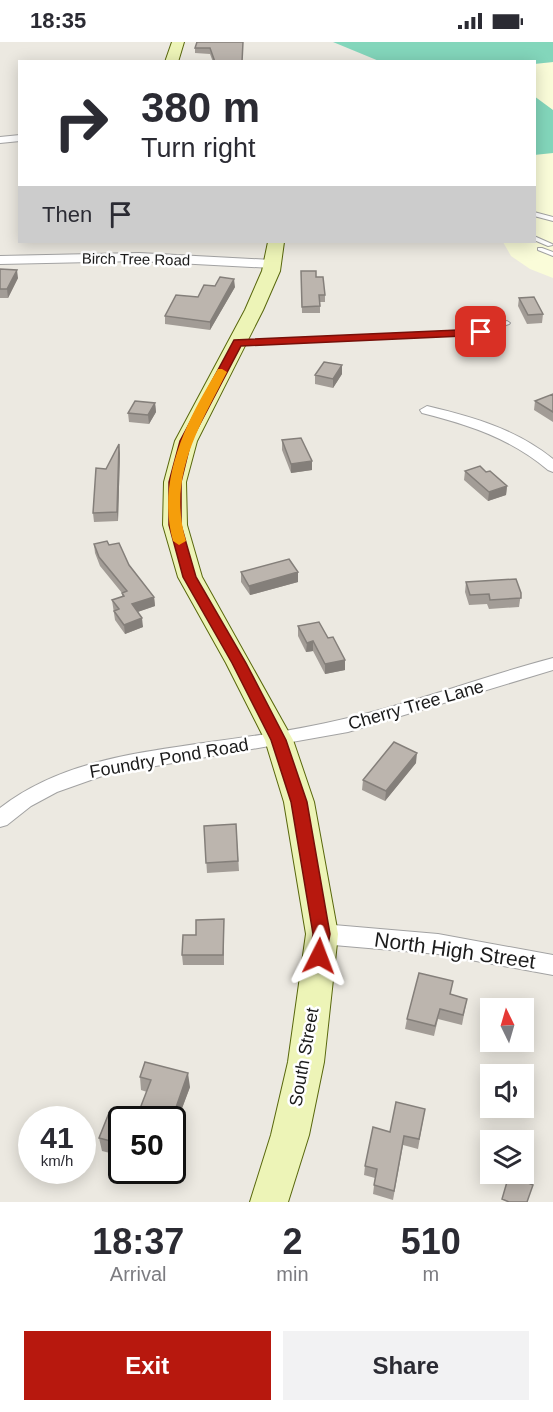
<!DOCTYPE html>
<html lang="en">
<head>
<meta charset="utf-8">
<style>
  :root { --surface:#fff; --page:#f2f2f3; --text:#2b2b33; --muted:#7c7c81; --accent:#b7180e }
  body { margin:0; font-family:Arial,sans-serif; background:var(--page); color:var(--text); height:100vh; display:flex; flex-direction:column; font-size:22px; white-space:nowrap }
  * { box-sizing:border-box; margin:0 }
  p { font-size:20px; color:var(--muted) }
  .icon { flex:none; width:33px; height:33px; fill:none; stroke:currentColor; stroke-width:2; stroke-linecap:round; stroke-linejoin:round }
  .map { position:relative; height:1160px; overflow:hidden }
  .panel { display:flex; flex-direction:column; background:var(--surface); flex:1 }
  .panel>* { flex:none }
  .guide { position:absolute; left:18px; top:18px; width:518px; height:183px; border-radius:0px; box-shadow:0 3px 15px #0003; background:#fff; color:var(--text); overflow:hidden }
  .needle { width:39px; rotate:355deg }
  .fabs { position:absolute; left:480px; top:956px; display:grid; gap:12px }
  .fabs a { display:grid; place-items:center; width:54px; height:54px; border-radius:0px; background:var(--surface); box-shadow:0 3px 15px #0003; font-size:30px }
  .speed { position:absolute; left:18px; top:1064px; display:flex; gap:12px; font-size:30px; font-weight:700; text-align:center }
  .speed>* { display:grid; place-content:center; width:78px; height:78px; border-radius:50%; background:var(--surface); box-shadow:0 3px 15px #0003; line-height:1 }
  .speed small { font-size:15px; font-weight:400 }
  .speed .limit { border:3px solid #111; border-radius:9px; background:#fff; color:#111 }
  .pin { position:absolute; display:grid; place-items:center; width:51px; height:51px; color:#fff; margin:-26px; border-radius:12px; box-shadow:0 3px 9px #0006 }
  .me { position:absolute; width:66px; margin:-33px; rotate:3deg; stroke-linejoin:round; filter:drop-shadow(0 0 4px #0008) }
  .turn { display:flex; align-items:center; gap:21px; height:126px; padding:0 24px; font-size:27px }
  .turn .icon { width:78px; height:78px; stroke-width:2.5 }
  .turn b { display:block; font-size:42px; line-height:51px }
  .then { display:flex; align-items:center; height:57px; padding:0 24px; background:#0003; gap:12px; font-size:22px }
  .eta { display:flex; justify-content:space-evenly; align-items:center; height:102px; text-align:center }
  .eta b { font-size:36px; font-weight:600; line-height:42px }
  .primary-button { display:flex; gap:12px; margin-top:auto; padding:12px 24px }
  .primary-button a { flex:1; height:69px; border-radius:0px; background:var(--accent); color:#fff; font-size:24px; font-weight:600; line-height:69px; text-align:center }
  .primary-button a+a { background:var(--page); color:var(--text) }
  .status { display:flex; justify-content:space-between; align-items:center; height:42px; padding:0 30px; background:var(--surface); direction:ltr }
  .status svg { height:16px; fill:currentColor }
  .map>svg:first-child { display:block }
</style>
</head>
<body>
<div class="status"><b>18:35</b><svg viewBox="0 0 49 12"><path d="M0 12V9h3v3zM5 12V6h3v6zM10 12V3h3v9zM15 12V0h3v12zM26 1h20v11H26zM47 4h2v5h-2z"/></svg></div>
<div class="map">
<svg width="553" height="1160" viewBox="0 0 553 1160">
  <rect width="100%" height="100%" fill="#ece9e1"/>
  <!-- education -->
  <path fill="#fafcd9" d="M553,20V236L530,227L511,214L503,200H534V22Z"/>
  <!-- pitch -->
  <path fill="#83d6bb" d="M333,0H553V20L534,22V20L379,19Z
    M534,54L553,68V111L534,113Z"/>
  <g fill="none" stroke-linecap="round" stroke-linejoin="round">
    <!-- service casing -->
    <g stroke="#a2a2a2" stroke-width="2">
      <path id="service" d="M534,170L553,175V179L534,174Z
        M534,194L552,202L553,203L548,204L534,198Z
        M538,206H542L553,210V214L538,208Z
        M507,279L510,281L509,282L481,292L237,303L234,301L237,299L480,288Z"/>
    </g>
    <!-- minor casing -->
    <g stroke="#a2a2a2" stroke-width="2">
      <path id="minor" d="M20,93V99L0,101V95Z
        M139,211L272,218L278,222L272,226L139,219L0,222V214Z
        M427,364C473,375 516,387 553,417V430L548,428C510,396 469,383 422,371L420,368Z
        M553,616V628L348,690L105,733L57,750L31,764L7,783L0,785V766C61,719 136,711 210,700C256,694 303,687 348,676C417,660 484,634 553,616Z
        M322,882L438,892L553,913V933L438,912L322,902L314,899L310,892L314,885Z"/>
    </g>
    <!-- secondary casing -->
    <g stroke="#58670c" stroke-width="2">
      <path id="secondary" d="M172,0H184L178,20H165Z
        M268,200H284L280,229L263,268L197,399L186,440L187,483L202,535L293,698L314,760L338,892L324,1020L309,1093L288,1160H250L271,1093L288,1020L306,892L284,760L265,698L226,621L178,535L163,483L164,440L175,399L245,268L262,229Z"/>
    </g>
    <!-- service -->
    <use href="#service" fill="#fff" fill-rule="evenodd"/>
    <!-- minor -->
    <use href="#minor" fill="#fff" fill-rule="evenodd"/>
    <!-- secondary -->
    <use href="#secondary" fill="#edf4b7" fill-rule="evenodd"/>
  </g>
  <!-- wall -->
  <path fill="#a29c96" d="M197,0L242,20H213L210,12L195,11V6Z
    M0,228L18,236L8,256H0Z
    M301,229L316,235L325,253V260H320V271H302Z
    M215,244L235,245L210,288L165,282V274L198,255Z
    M519,256L543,272L542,281L527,282L518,264Z
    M342,332L333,346L315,342V333Z
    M553,352V380L534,368L535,359Z
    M155,361L156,370L149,382L129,380L128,371Z
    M282,398L312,428L291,431L282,408Z
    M120,411L118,479L94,480L93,471L106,427Z
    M465,429L486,430L507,444L506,453L488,459L464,438Z
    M94,502L109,503L129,523L154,555L155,564L137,570L143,585L125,592L115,578L112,558L122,555V551L100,524L95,511Z
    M241,530H298V540L250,553L241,540Z
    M466,540L521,551L519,565L489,567L487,562L469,563L465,550Z
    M298,584L328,596L345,618V628L325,632L313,609L306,610L298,594Z
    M416,721L385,759L362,748L363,738Z
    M236,782L239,829L207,831L204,784Z
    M224,877V923H183L182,913L196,893Z
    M450,952L467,957L462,983L438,977L434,994L405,987L407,977Z
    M140,1035L190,1045L175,1085L176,1095L147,1050L141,1048Z
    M425,1067L418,1107L403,1103L393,1158L373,1152L375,1136L364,1133L365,1124L390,1090Z
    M122,1077V1114L102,1109L99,1096Z"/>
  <!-- shaded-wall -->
  <path fill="#847f7a" d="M17,228L18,236L8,256L7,247Z
    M234,237L235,245L210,288V280Z
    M342,323V332L333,346V337Z
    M155,361L156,370L149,382L148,373Z
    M119,402L120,411L118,479L117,470Z
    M312,419V428L291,431V422Z
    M507,444L506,453L488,459L489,450Z
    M298,530V540L250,553L249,544Z
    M154,555L155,564L132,572V562Z
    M142,576L143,585L125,592L124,583Z
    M313,599V609L306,610L307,601Z
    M345,618V628L325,632V622Z
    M417,711L416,721L385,759L386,749Z
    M188,1031L190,1045L175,1085L176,1095L172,1105V1077Z"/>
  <!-- building -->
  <path fill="#bcb5ae" stroke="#847f7a" stroke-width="1.5" d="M197,0H243L242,20H215L210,6H195Z
    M0,227L17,228L7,247H0Z
    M301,229H316V235H323L325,253H319L320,264L302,265Z
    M220,235L234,237L210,280L165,274L176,253L198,255L204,243L215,244Z
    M534,255L543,272L528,273L519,256Z
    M324,320L342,323L333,337L315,333Z
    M553,352V370L535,359Z
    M135,359L155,361L148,373L128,371Z
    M301,396L312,419L291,422L282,398Z
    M119,402L117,470L93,471L96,426L106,427Z
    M480,424L486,430L490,429L507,444L489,450L465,429Z
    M107,499L109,503L119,501L129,523L154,555L132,562L142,576L124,583L114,569L119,567L112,558L124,554L122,551L127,549L99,515L94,502Z
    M289,517L298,530L249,544L241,530Z
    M516,537L521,551V556L490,558L489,552L470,553L466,540Z
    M319,580L328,596L333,595L345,618L325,622L313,599L307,601L298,584Z
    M394,700L417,711L386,749L363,738Z
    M236,782L238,819L206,821L204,784Z
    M224,877L223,913H182L183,893H196V878Z
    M419,931L453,939L450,952L467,957L463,973L440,967L435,984L407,977Z
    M145,1020L188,1031L172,1077H136L151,1038L140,1035Z
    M396,1060L425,1067L419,1097L404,1094L394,1149L374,1143L377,1127L365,1124L373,1085L390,1090Z
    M109,1071L130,1077H122V1102L99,1096Z
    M509,1133L533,1143L527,1160H509L502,1157Z"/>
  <!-- route -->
  <path fill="#b7180e" stroke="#771009" stroke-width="1.5" d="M481,287L485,288V293L241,304L191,399L181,440V483L196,535L246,621L286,698L307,760L330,892L325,919L319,921L313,919L310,914L313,892L291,760L271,698L232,621L183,535L169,483V440L180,399L234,298Z"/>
  <!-- slow -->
  <path fill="#f59e0b" d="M218,327H222L227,330C199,385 167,435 186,499L179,503L173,499C156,438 187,378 218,327Z"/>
  <g text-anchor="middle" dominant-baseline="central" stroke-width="5" stroke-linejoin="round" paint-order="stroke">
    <!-- far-street labels -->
    <g font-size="15" fill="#1b1b1b" stroke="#fff">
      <text transform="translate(136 217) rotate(1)">Birch Tree Road</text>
    </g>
    <!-- street labels -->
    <g font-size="18" fill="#1b1b1b" stroke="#fff">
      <text transform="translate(416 663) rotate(-16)">Cherry Tree Lane</text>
      <text transform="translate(169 716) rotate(-10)">Foundry Pond Road</text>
      <text transform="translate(304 1015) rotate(-80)">South Street</text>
    </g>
    <!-- near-street labels -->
    <g font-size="21" fill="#1b1b1b" stroke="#fff">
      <text transform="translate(455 908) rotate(8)">North High Street</text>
    </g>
  </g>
</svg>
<div class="fabs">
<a><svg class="needle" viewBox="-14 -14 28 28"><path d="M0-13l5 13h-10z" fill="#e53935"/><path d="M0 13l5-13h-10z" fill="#7c7c81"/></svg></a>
<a><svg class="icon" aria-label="sound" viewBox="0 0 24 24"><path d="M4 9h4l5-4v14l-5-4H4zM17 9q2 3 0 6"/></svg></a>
<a><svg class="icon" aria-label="layers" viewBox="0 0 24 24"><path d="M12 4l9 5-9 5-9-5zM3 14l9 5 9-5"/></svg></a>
</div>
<div class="speed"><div>41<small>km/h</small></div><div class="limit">50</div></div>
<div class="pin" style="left:481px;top:290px;background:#d93025"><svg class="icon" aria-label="arrive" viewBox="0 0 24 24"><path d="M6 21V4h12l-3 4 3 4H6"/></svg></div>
<svg class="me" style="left:319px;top:914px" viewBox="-20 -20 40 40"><path d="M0-17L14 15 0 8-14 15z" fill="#b7180e" stroke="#fff" stroke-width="4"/></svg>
<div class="guide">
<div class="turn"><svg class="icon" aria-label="right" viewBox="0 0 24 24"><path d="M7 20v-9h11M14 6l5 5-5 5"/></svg><div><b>380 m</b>Turn right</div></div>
<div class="then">Then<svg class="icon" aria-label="arrive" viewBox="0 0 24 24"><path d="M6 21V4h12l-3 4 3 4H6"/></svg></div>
</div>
</div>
<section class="panel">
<div class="eta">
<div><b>18:37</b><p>Arrival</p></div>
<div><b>2</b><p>min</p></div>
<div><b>510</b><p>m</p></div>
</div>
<div class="primary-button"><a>Exit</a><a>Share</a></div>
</section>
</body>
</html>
